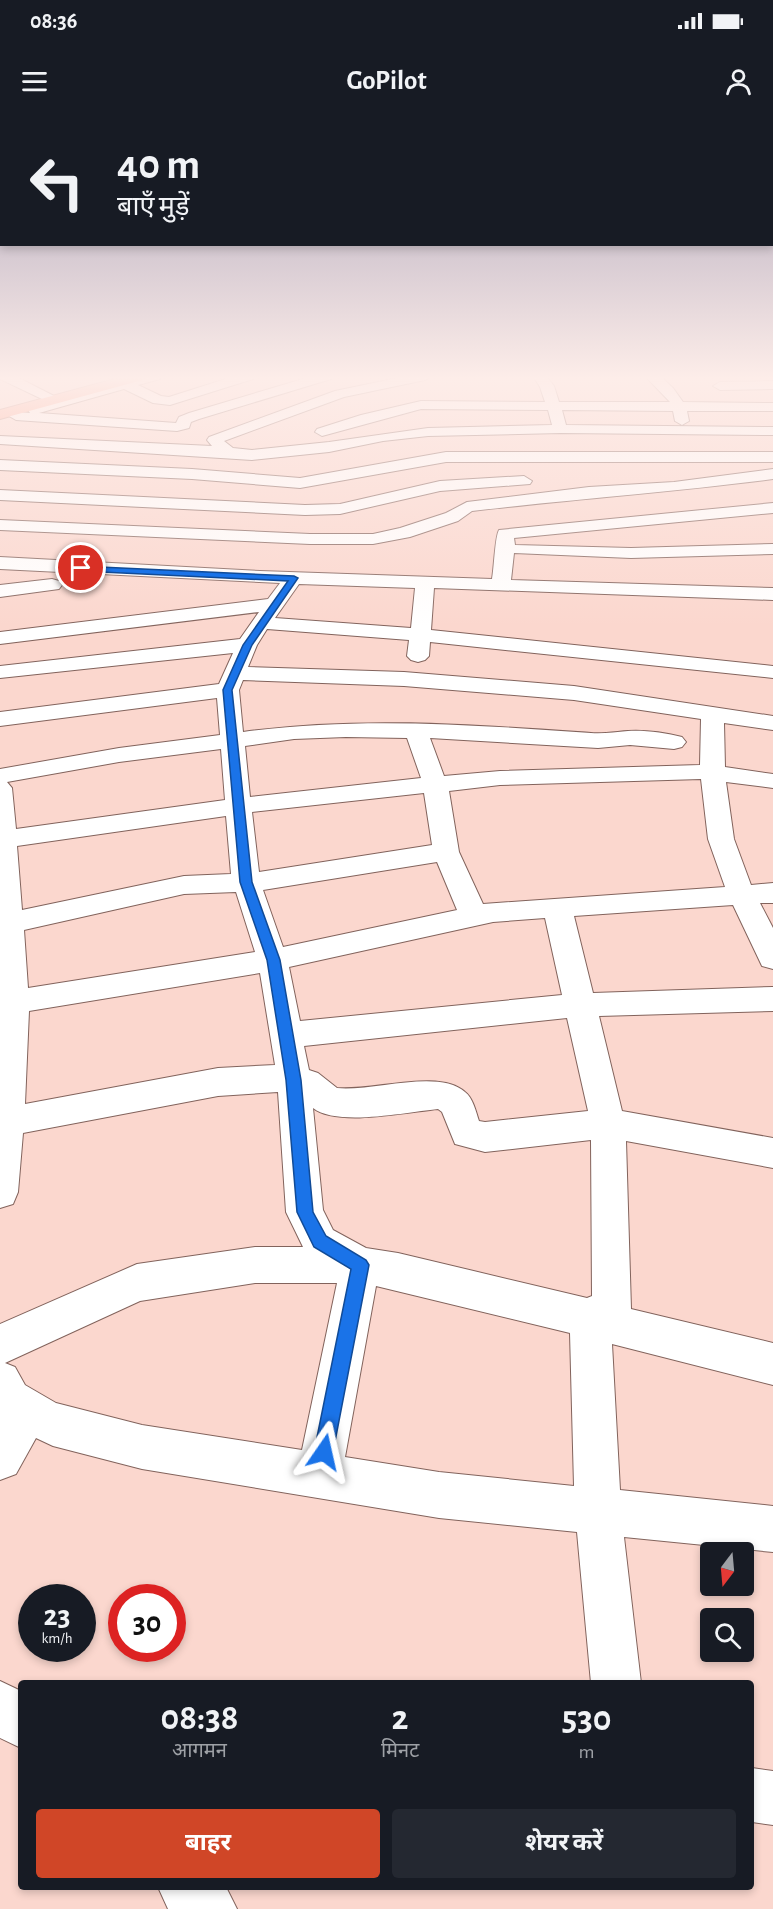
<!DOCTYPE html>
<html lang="hi">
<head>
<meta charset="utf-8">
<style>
  :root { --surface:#171b24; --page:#242831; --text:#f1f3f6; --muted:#9ea1a6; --accent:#d04627 }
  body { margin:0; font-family:"Alegreya Sans","Noto Sans Devanagari",sans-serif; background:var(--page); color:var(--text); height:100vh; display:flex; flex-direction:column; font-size:22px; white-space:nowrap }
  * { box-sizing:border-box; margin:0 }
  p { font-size:20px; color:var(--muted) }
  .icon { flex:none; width:33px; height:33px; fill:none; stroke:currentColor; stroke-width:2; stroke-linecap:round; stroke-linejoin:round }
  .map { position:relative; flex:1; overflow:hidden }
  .sheet { position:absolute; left:18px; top:1560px; width:736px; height:210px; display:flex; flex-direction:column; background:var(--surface); border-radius:6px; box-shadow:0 3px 9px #0003 }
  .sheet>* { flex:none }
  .hud { position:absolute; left:0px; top:0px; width:774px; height:126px; box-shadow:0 3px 9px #0003; background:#171b24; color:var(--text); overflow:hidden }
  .needle { width:39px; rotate:196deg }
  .controls { position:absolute; left:700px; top:1422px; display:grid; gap:12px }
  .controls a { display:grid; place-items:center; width:54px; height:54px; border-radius:6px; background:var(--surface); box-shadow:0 3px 9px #0003; font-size:30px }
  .speed { position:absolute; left:18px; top:1464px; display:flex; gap:12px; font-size:30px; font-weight:700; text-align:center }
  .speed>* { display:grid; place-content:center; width:78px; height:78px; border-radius:50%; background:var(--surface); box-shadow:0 3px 9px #0003; line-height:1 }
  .speed small { font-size:15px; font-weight:400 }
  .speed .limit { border:9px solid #d22; background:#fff; color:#111 }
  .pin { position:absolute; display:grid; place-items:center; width:51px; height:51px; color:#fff; margin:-26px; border:3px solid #fff; border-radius:50%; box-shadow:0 2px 6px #0007 }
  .me { position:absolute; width:66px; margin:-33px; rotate:11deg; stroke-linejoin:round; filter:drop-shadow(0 0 4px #0008) }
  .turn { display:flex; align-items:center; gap:21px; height:126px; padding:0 18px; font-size:27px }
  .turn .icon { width:78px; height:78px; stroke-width:2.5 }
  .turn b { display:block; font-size:42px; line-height:51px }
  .eta { display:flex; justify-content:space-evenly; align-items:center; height:102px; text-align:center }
  .eta b { font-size:36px; font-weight:700; line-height:42px }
  .action { display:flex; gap:12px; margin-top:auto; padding:12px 18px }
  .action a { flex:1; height:69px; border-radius:6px; background:var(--accent); color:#fff; font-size:24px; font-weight:700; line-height:69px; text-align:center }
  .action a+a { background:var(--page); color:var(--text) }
  .status { display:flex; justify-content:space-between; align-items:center; height:42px; padding:0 30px; background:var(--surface); direction:ltr }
  .status svg { height:16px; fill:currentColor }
  header { display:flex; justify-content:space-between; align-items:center; height:78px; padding:0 18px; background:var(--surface); font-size:27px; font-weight:700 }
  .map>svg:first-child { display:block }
</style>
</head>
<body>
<div class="status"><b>08:36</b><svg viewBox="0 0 49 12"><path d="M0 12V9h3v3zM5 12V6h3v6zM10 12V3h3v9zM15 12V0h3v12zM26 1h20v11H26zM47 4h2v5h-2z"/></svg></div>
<header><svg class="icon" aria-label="menu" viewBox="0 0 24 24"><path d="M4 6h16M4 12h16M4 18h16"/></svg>GoPilot<svg class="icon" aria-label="person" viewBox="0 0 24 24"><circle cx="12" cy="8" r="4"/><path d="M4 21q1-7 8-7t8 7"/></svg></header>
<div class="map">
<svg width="773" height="1789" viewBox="0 0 773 1789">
  <rect width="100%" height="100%" fill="#fbd7ce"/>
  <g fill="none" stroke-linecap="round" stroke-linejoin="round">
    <!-- minor casing -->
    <g stroke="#82635c" stroke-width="2">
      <path id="minor" d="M0,256H15L54,276L47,280L42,279L0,259Z
        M141,256H161L160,259L138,265L161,276L169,277L235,256H255L253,259L170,285L153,283L124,269L39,293L176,303L179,297L189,293L313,256H333L331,259L199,299L191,302L189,308L177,311L16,300L9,296L16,292L30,293L28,290L30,287Z
        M407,256H432L425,260L344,277L224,321L233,328L252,330L329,322L428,308L552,305L548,290L421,289L322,316L315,312L317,309L361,295L421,281L545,282L540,267L533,256H546L554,266L559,282H670L645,256H660L673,268L683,282L773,283V291H687L689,301L682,305L675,301L673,291L562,290L566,305L773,307V315L561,313L428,316L383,321L329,332L252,340L0,324V316L212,326L207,320L209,317L335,271Z
        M773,261V269L720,270L713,266L720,262Z
        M446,332H773V342H446L300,368L192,359L0,350V340L192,349L300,358Z
        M773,349V359C673,372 572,379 472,391L458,401L410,417L373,424H310L0,410V400L310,414H373L400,408L446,393L467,382L589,367L674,362Z
        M524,356L532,361L530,364L440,371L340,394L305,395L0,380V370L305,385L340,384L440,361Z
        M773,383V393L514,418L515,425L631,428L773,424V434L631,438L514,433L511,460L773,468V480L434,468L431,510L773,546V558L430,522L429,536L425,540L418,542L411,540L407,536L409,520L267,509L257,525L248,547L404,552L574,566L773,596V610L724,603L725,647L773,654V668L726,662L734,719L751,765L773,763V783H760L773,808V849L762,846L733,785L574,796L593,873L773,867V891L599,896L622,991L773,1018V1048L626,1021L631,1189L773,1223V1265L612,1224L620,1370L773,1386V1432L624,1417L641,1563H591L577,1412L439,1398L142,1349L53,1326L36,1318L16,1354L0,1360V1204L137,1144L255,1127H303L286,1092L278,972L218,976L23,1013L18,1072L13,1084L0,1088V649L119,628L220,615L217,578L0,606V592L219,564L233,533L0,558V546L240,519L259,492L0,524V512L268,479L280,463L0,449V437L260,451L492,459C494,449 495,416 499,410ZM299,464L415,468L411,508L275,498ZM243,560L404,566L574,580L701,599L700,645L500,651L444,656L430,618L598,628L630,625L674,629L682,627L686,622L682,617C666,613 645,610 628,611C615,612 603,614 591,613C475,605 359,596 243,612L239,570ZM346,617L407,618L421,658L250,677L245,626L294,619ZM221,629L225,680L16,709L12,668L7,662L119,642ZM701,659L708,719L725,767L483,784L459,732L449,671L500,665ZM424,673L432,725L259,752L252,692ZM226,696L231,754L184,756L22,790L17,726ZM437,742L457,790L283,827L263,770ZM236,772L255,832L28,868L24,810L184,774ZM545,798L562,875L300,901L289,847L493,802ZM260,853L275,945L218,948L25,984L29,891ZM567,898L588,991L485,1002L479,1001C476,992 473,978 465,972C439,948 371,972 337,968L318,953L309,950L304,926ZM313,988C337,1007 408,992 438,989L442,992L455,1024L485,1032L591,1020L592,1176L587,1178L398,1133L366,1128L333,1110L323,1090ZM255,1163H337L302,1330L142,1305L56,1283L25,1265L15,1247L5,1243L140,1181ZM376,1166L570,1213L574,1366L439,1352L345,1337Z
        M52,459L59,461L62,465L59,469L0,477V465Z
        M0,1561L21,1571V1628L0,1618Z
        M752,1648L773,1651V1705L752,1702Z
        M158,1767H226L237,1789H168Z"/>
    </g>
    <!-- highway casing -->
    <g stroke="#b16d5d" stroke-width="2">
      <path id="highway" d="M126,256H148L146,259L0,299V290Z"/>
    </g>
    <!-- minor -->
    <use href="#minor" fill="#fff" fill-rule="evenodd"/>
    <!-- highway -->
    <use href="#highway" fill="#ff9c85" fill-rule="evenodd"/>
  </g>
  <!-- sky -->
  <linearGradient id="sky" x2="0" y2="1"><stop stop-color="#ada5ba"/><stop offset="0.51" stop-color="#fdede9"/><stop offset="1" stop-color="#fdede9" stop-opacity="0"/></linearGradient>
  <rect width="773" height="506" fill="url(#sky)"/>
  <!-- route -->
  <path fill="#1a73e8" stroke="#114b97" stroke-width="1.5" d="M78,446L294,456L298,458L252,525L232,570L252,762L280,840L301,960L313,1092L326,1116L366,1140L369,1145L333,1332L330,1339L324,1342L317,1339L314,1332L351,1149L314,1127L297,1092L286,960L267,840L240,762L223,570L243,525L288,461L81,451L78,450Z"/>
</svg>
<div class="controls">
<a><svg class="needle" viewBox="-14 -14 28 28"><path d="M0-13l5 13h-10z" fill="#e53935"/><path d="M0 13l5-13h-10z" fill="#9ea1a6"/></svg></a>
<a><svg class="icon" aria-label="search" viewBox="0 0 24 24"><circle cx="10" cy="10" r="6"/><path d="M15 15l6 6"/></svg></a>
</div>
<div class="speed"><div>23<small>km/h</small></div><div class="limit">30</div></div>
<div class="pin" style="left:81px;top:448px;background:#d93025"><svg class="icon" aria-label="arrive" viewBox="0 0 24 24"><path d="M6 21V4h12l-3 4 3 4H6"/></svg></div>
<svg class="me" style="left:324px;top:1332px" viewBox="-20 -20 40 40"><path d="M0-17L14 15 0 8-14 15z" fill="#1a73e8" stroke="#fff" stroke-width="4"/></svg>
<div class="hud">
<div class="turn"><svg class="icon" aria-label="left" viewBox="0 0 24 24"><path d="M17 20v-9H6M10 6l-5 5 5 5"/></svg><div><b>40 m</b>बाएँ मुड़ें</div></div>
</div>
<section class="sheet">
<div class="eta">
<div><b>08:38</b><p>आगमन</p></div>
<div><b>2</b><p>मिनट</p></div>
<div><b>530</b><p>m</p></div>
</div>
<div class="action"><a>बाहर</a><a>शेयर करें</a></div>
</section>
</div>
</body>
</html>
